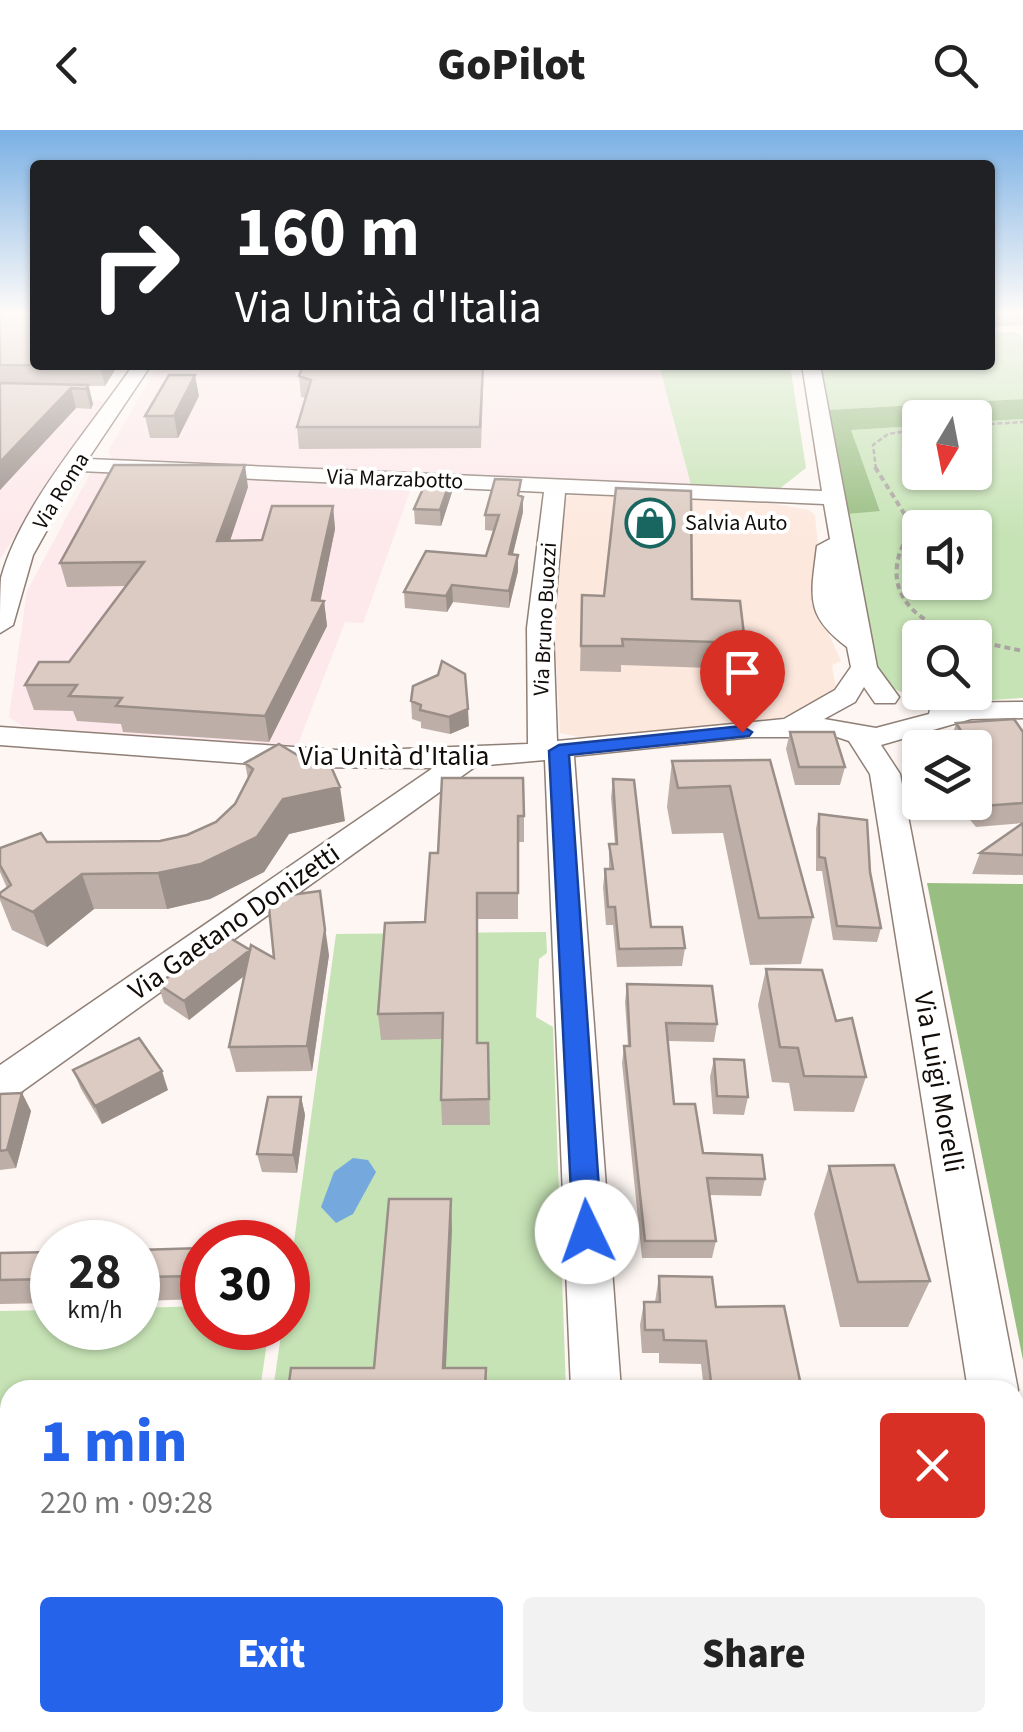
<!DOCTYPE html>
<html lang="en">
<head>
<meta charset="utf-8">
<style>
  :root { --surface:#fff; --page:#f2f2f2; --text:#222; --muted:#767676; --accent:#2563eb }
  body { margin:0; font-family:"Source Sans 3",sans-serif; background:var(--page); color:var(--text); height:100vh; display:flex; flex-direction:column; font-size:38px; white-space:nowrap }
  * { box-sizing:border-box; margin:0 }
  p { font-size:32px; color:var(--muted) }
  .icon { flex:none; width:55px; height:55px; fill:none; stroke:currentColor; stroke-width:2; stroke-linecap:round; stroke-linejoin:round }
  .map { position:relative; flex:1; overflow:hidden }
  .details { position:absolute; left:0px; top:1250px; width:1025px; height:352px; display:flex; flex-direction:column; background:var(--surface); border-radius:30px 30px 0 0; box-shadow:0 2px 8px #0004 }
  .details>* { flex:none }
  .guide { position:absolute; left:30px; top:30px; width:965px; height:210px; border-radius:10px; box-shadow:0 2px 8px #0004; background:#202124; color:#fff; overflow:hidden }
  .needle { width:65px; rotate:190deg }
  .controls { position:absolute; left:902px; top:270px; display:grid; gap:20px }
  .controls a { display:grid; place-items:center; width:90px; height:90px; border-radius:10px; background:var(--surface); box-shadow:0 2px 8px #0004; font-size:50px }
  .speed { position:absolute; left:30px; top:1090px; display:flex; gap:20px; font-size:50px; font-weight:700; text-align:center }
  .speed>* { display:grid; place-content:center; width:130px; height:130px; border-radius:50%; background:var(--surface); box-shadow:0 2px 8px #0004; line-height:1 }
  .speed small { font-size:25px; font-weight:400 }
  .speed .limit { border:15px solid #d22; background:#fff; color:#111 }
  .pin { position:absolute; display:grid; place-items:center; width:85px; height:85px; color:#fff; margin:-102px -42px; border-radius:50% 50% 50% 0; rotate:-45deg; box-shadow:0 0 10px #0007 }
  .pin .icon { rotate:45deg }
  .me { position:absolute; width:110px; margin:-55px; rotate:357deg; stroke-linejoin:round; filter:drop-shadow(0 0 8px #0008) }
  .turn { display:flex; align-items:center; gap:35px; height:210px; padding:0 40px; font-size:45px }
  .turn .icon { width:130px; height:130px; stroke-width:2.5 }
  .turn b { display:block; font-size:70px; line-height:85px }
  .round { display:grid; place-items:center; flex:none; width:105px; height:105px; border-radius:10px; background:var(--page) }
  .headline { display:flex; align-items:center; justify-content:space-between; height:170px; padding:0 40px }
  h1 { font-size:60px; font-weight:800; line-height:75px; color:var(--accent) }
  .cta { display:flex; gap:20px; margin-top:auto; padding:20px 40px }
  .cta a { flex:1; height:115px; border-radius:10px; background:var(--accent); color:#fff; font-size:40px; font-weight:800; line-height:115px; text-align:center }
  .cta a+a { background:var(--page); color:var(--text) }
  header { display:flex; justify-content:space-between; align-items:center; height:130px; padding:0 40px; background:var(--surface); font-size:45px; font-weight:800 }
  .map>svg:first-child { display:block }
</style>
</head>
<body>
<header><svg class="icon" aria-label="back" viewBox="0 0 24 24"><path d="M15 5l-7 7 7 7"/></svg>GoPilot<svg class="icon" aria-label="search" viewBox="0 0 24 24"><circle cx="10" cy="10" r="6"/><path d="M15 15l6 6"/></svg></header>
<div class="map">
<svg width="1023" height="1602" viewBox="0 0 1023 1602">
  <rect width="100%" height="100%" fill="#fdf6f2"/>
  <!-- built -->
  <path fill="#fde8dd" d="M575,364L764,372L809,380L815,385L826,498L841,531L832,535L836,559L800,582L771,590L584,608L560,603L553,476L563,369Z"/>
  <!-- industrial -->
  <path fill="#fde8eb" d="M158,235H659L691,355L114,331L108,321Z
    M0,268L105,271L0,429Z
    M92,340L413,353L363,493L345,492L296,619L22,596L9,587L27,461Z"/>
  <!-- green -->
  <path fill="#c6e3b5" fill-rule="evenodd" d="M1015,202L1023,207V269L827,280L820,239L990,235V203Z
    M659,235H790L806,338L779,359L691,355Z
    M1023,289V568C984,569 927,581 892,557C865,539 853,418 846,384L880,380L850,300L920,296V342H975V292ZM920,398H975V452H920ZM920,508H975V562H920Z
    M546,802L547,823L539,829L536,887L553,897L566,1260H273L282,1198H288V1156L336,804Z
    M202,1176V1198H269L260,1260H10V1592L215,1593L214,1602H0V1181L52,1180V1198H138V1178Z"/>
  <!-- forest -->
  <path fill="#98be81" d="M1023,269V289L975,292V288H920V296L851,300L880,381L847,384L827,280Z
    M927,753L1023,754V1230Z"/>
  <!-- water -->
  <path fill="#75a9dd" d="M353,1028L368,1030L376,1042L353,1084L336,1093L321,1077L334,1042Z"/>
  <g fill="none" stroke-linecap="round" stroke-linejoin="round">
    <!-- minor casing -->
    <g stroke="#8f7f76" stroke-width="3">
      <path id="minor" d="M133,235H151L88,329L822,361L802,235H820L877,537L899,567L895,573H875L864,557L855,572L824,589L876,598L929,584L931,575L941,573L1023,572V588L971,589L881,615L900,644L1018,1260L1015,1266V1260H968L870,644L849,611L837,607H752L574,626L621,1260H571L545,630L476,636L14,967L0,972V935L433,638L293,637L0,615V597L351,621L528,614L527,498L544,362L80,341L33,425L13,495L0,503C0,486 0,464 1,448C20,376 91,297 133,235ZM565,363L824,374L830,409L817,416C811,466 804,485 847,517L851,537L835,560L784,589L557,611L553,498Z
        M1015,1356L1023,1359V1455L1015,1452Z
        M586,1592H646V1602H586Z"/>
    </g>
    <!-- path-far1 -->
    <path stroke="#aba5a1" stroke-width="2.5" stroke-dasharray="5 2.5" stroke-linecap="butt" d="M975,295L1023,292
      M876,339L873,315L888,304L920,299"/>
    <!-- path -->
    <path stroke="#aba5a1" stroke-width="4" stroke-dasharray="6 4" stroke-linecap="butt" d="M875,337L912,396C909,406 902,415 899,425C886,472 926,495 964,508
      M975,511L1023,521"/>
    <!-- minor -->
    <use href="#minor" fill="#fff" fill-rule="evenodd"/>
  </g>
  <!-- wall -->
  <path fill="#bdafa7" d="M0,181L35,235H118L105,256H89L93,274L91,279L76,278L0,360Z
    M990,181H1023V195L990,197Z
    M303,235H484L481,318L299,319L297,297L306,268L301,267L299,246Z
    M199,266L178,308H150L145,286Z
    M248,357L230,411L262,410L333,376L335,399L320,471H324L327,496L269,612L123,602L121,594L77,591L73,581L34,580L25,555L69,532L126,456L67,457L60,433Z
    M452,362L441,396L415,394L414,379Z
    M521,366L523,382L513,424L518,441L509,478L453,472L447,482L405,478L404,462L486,426L494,401L485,400V385Z
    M582,465L692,469L745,513L741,539L621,535V542L580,541Z
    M413,556L469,596L450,604L421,598V592L412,589L411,571Z
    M956,593L1023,602V693L976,697L955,672H975V618H953L950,613Z
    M790,602L845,637L840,655H795L786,619Z
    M770,630L813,787L801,834L750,835L723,703L672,704L667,677L672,631Z
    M245,633L345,691L289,704L264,742L210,769L167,779H94L47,817L12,800L0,770V763L7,758L0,742V718L47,712L160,711L187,705L216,692L235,674L248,649Z
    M442,648L524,686V712H518V789H477L478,913H488L490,995H442L441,970L442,909L381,910L378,884L425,792L438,723Z
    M613,649L651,797L685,818L682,836L617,837L613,795H606L603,757L605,739H609V714H615L611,668Z
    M819,684L870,742L881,798L877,812L833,810L822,741H816V698Z
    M1023,693V745L972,744L980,723Z
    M250,820L274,828L329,825L312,941L236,942L229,917L244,846L189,890L164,873L158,854L171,845L169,838Z
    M766,839L836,891L866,947L854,982L794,981L789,953L772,952L758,875Z
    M627,854L717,894L714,912L668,911L674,974L703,1023L765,1049L761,1066L709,1065L716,1111L712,1128H642L622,933L624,916H628L625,872Z
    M714,929L748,967L744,985L713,984L710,947Z
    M73,940L168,960L102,994L81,959Z
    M22,963L31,981L16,1038L0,1040V964Z
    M301,967L305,985L297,1043L262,1042L257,1024Z
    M829,1036L930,1151L908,1197H840L814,1084Z
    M202,1118V1169L138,1171V1120Z
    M52,1122V1173L0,1174V1123Z
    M659,1146L716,1177L802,1260H704L701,1234L659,1233V1223H642L640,1195L644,1172H655Z
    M0,1438H10V1581L8,1587H0Z
    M732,1592H836L837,1602H744V1600Z
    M895,1592H1007L1009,1602H897Z"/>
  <!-- shaded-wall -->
  <path fill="#9a8e88" d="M101,235H118L105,256L100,236Z
    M195,245L199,266L178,308L174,286Z
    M88,255L93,274L91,279L86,259Z
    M71,258L76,278L0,360V332Z
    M245,335L248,357L222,434L217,411Z
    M452,346V362L441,396L440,380Z
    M523,367V382L509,440V424Z
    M333,376L335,399L318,483L324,471L327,496L269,612L265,586L312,470Z
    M518,425V441L509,478V461Z
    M452,455L453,472L447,482L446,466Z
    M468,579L469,596L450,604L449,587Z
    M340,657L345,691L289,704L264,742L210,769L167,779L158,743L283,669Z
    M82,744L94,779L47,817L33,782Z
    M320,761L329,825L312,941L307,916Z
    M250,820L254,838L189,890L184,871Z
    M162,941L168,960L102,994L95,976Z
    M22,963L31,981L16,1038L7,1020Z
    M301,967L305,985L297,1043L293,1025Z
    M451,1069L452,1100L445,1260L443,1238Z
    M0,1572L10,1581L8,1587L0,1580Z"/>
  <!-- building -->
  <path fill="#dccbc2" stroke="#9a8e88" stroke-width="2.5" d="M0,181H35V235H101L100,236L0,235Z
    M303,235H483L480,297H297L311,250L299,246Z
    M169,245H195L174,286H145Z
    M0,253L88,255L86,259L71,258L0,332Z
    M114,335H245L217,411L262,410L272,376H333L312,470L324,471L265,586L116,576L122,568L69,566L77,555H25L39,532H69L144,432L60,433Z
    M429,345L452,346L440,380L414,379Z
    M495,349L521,350L518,365L523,367L509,424L518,425L509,461L452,455L446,466L404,462L426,421L486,426L499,385H485Z
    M616,358L691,361L692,469L740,471L745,513L622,509L623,516H581L582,465L604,466Z
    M442,531L465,544L468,579L449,587L420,580L421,575L411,571L413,556L438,545Z
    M1014,589L1023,602V673L983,676L975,667V642L987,640L975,622V618H972L956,593Z
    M790,602H834L845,637H799Z
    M279,614L314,635L329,632L340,657L283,669L257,707L201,734L158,743L82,744L33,782L0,766V763L11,755L0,735V718L41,703L47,712L160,711L187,705L216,692L235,674L253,639L245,633Z
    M770,630L813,787L759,788L730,656L678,658L672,631Z
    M442,648H523L524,686H518V763H477V913H488L489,969L441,970L443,883L378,884L385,793L425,792L430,723H438Z
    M613,649L634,650L651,797H682L685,818L619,819L615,777H608L605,739H613L609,714H617Z
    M819,684L867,690L870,742L881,798L837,796L825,728L819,727Z
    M1023,693V725L980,723Z
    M320,761L325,800L307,916L229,917L251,815L274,828L268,768Z
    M220,802L250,820L184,871L158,854L175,842L169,838Z
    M766,839L822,840L836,891L852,888L866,947L804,946L798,918L780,917Z
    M627,854L712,856L717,894L666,893L674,974H695L703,1023L762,1025L765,1049L707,1048L716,1111H645L624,916H630Z
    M139,908L162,941L95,976L73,940Z
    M714,929L744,930L748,967L717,966Z
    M22,963L7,1020L0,1021V964Z
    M268,967H301L293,1025L257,1024Z
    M894,1035L930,1151L858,1152L829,1036Z
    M389,1069H451L443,1238H486L485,1260H288L291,1238H374Z
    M202,1118V1146L138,1147V1120Z
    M52,1122V1149L0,1150V1123Z
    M659,1146L712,1147L716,1177L784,1176L802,1260H712L706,1211L664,1210L663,1200H645L644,1172H660Z
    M0,1438H10V1563L0,1564Z
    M235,1592H545V1602H234Z
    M750,1592H836L837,1602H751Z
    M913,1592H1007L1009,1602H914Z"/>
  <!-- sky -->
  <linearGradient id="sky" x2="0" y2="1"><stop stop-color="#7ab0e4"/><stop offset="0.45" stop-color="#fefbf9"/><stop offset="1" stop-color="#fefbf9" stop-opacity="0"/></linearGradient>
  <rect width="1023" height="405" fill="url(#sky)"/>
  <!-- route -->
  <path fill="#2563eb" stroke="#184099" stroke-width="2.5" d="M742,596L752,602L749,606L569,625L602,1102L597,1111L587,1115L577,1111L573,1102L549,621L559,615Z"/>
  <!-- icons -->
  <defs>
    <g id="shop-ring" transform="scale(2.5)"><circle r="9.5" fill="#fff" stroke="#196661" stroke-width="1.5"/><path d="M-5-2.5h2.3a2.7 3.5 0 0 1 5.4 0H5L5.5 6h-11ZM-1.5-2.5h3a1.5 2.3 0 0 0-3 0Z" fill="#196661"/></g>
  </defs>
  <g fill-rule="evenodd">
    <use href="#shop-ring" x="650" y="393"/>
  </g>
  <g text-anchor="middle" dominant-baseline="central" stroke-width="8" stroke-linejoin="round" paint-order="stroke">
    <!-- far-street labels -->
    <g font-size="22" fill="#120c09" stroke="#fff">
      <text transform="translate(395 349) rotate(2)">Via Marzabotto</text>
      <text transform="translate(61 361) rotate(-58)">Via Roma</text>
      <text transform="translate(545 489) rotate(-87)">Via Bruno Buozzi</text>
    </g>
    <!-- far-poi labels -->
    <g font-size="22" fill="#120c09" stroke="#fff" text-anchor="start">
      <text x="685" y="393">Salvia Auto</text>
    </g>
    <!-- street labels -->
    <g font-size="28" fill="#120c09" stroke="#fff">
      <text x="394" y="626">Via Unità d'Italia</text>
      <text transform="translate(234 792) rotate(-35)">Via Gaetano Donizetti</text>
      <text transform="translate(939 952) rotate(80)">Via Luigi Morelli</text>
    </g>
  </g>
</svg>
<div class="controls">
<a><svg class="needle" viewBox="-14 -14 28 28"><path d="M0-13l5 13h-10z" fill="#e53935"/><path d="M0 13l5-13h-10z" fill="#767676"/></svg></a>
<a><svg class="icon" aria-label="sound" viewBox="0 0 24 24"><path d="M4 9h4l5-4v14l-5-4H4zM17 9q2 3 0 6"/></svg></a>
<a><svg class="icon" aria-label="search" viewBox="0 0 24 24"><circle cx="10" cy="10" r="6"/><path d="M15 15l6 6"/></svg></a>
<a><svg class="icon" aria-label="layers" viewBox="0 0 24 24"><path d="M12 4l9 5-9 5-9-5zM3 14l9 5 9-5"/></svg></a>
</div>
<div class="speed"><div>28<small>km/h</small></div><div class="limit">30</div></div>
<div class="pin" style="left:742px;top:602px;background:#d93025"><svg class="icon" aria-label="arrive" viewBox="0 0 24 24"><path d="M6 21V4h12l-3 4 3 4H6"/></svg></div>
<svg class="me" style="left:587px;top:1102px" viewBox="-20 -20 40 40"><circle r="19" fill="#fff"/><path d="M0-13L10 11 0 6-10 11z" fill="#2563eb"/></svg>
<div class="guide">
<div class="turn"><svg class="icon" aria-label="right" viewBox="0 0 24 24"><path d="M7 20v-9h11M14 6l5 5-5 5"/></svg><div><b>160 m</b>Via Unità d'Italia</div></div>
</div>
<section class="details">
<div class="headline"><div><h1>1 min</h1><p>220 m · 09:28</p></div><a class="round" style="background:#d93025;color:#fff"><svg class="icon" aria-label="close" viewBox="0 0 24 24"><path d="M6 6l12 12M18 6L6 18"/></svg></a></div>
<div class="cta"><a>Exit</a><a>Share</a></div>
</section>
</div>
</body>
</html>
